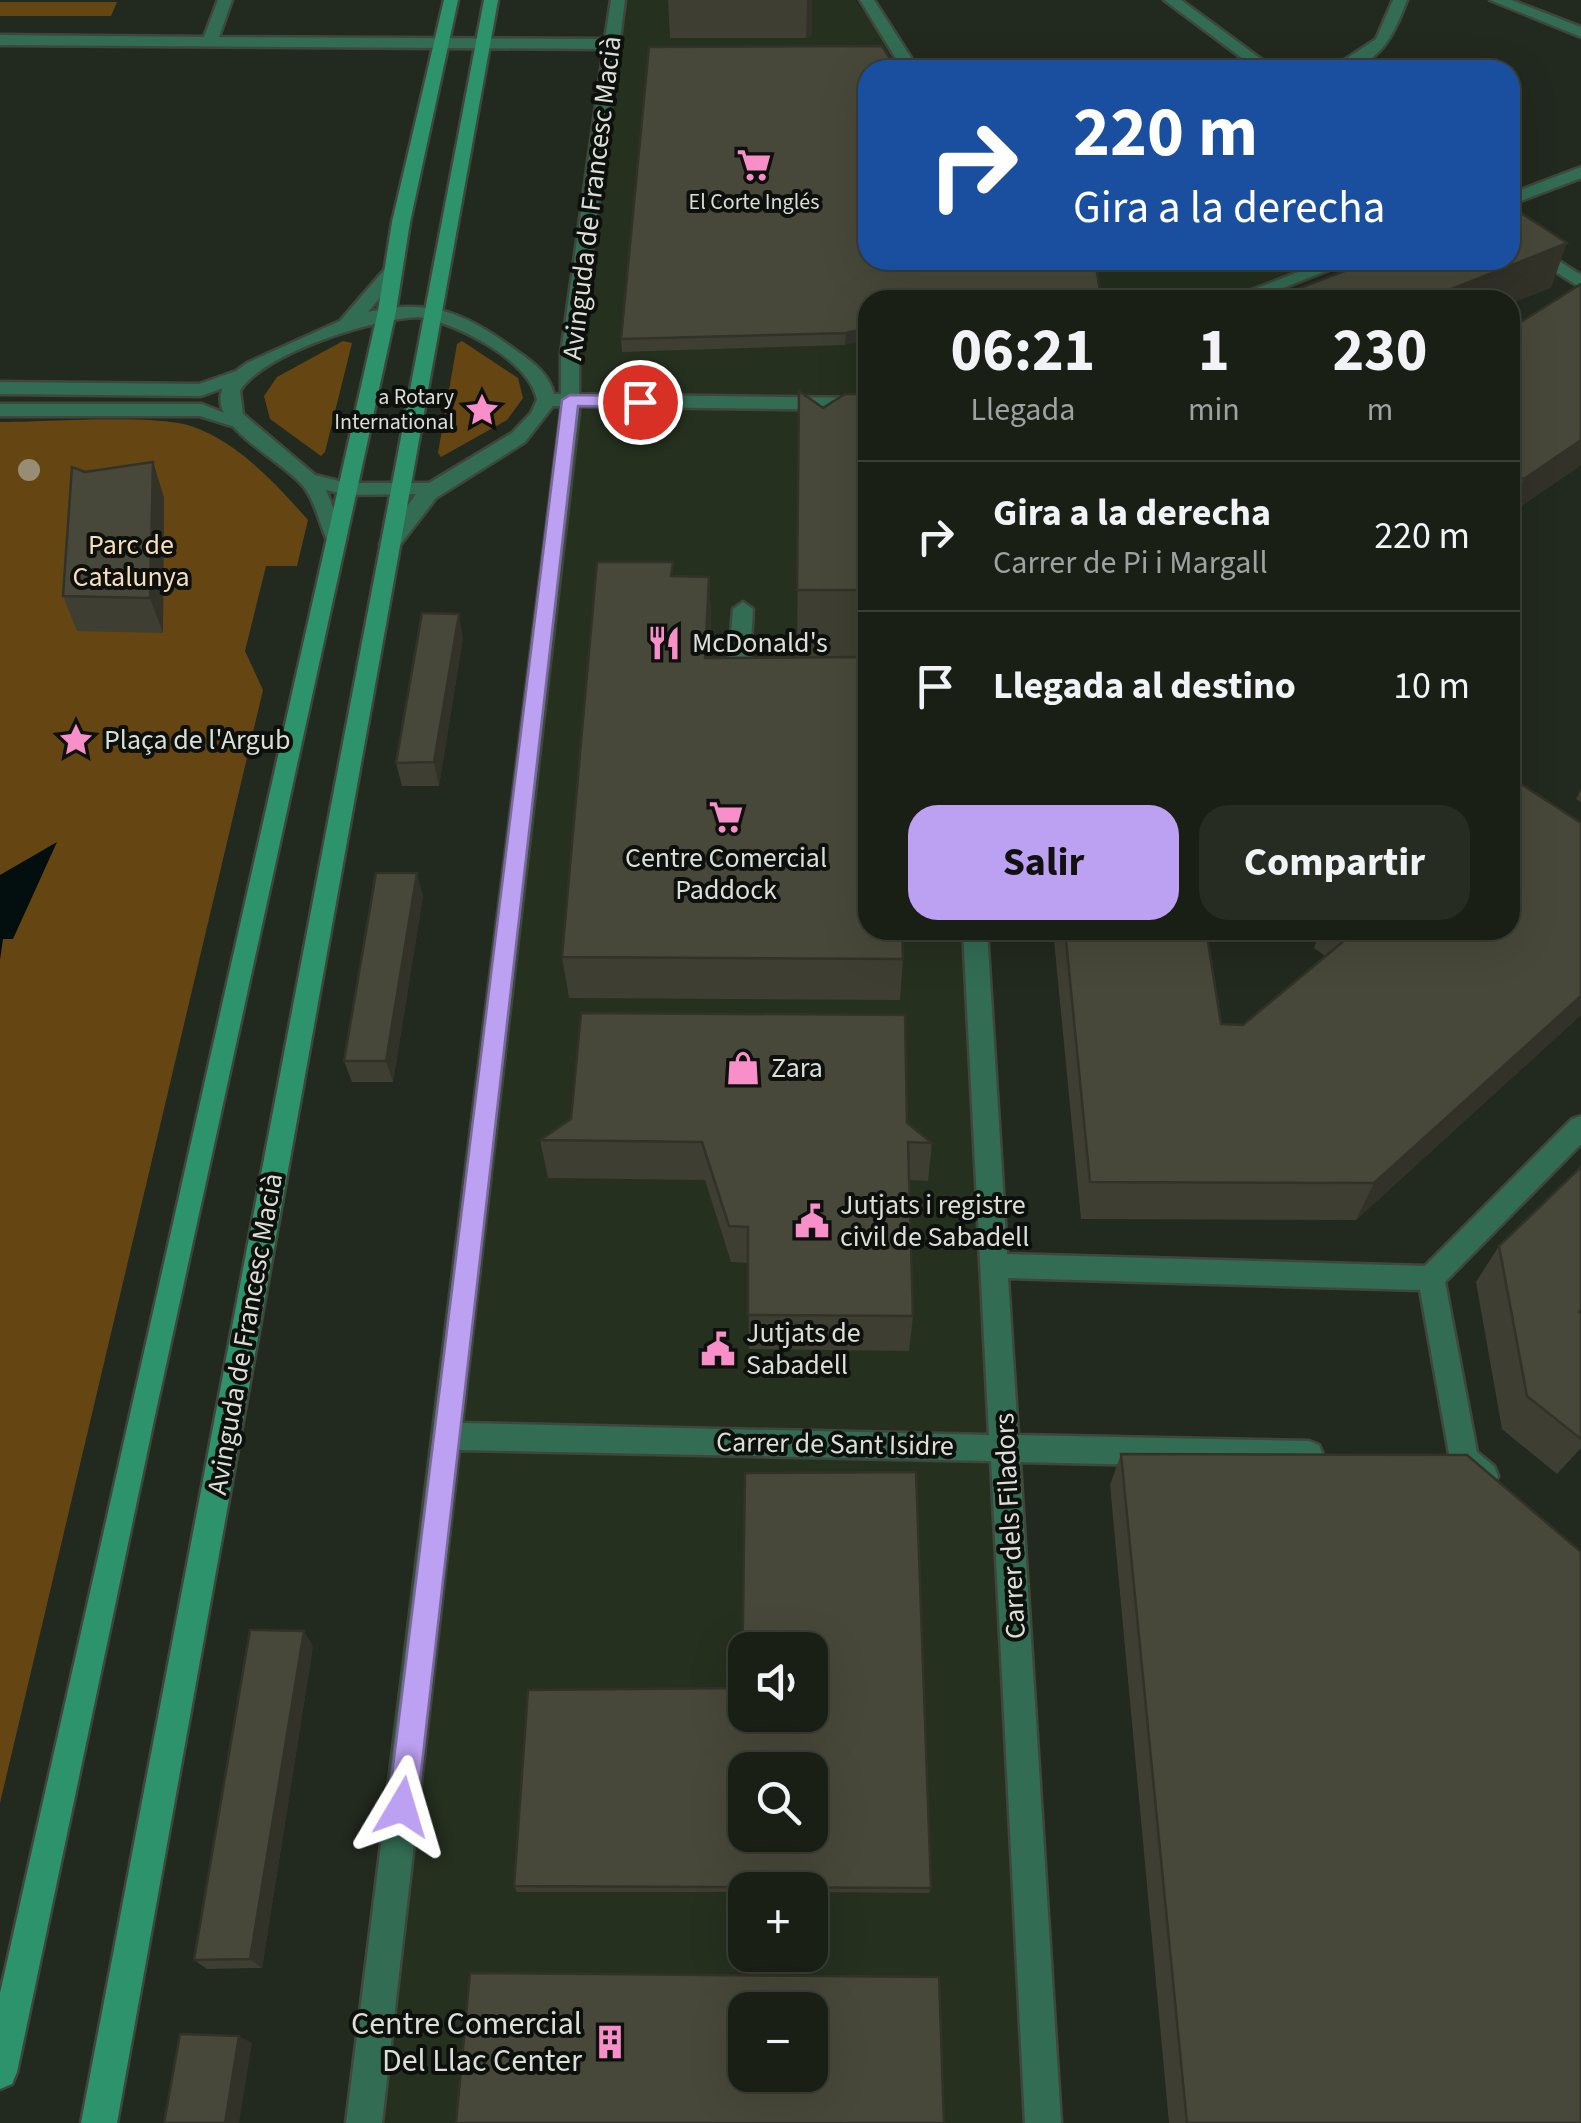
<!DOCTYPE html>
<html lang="es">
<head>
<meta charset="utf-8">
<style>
  :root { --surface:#1a1f16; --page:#272c23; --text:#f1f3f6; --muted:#9fa2a1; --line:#383d35; --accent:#bca0f2 }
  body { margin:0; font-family:"Source Sans 3",sans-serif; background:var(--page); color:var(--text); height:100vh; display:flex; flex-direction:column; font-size:38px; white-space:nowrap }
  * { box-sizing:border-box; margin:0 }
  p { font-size:32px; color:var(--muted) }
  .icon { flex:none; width:55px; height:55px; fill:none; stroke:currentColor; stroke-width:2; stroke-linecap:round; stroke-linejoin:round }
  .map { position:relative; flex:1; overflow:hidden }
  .side { position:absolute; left:858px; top:290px; width:662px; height:650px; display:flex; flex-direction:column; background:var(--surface); border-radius:30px; box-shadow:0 10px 40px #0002,0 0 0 2px var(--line) }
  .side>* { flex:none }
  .hud { position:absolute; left:858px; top:60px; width:662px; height:210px; border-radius:30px; box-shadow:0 10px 40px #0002,0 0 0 2px var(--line); background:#1a4fa0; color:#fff; overflow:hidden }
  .fabs { position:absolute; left:728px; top:1632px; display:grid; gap:20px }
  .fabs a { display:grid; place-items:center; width:100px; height:100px; border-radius:20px; background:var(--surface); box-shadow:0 10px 40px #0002,0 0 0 2px var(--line); font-size:50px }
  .pin { position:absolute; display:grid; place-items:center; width:85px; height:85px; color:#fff; margin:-42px; border:5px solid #fff; border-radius:50%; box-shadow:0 2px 10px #0007 }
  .me { position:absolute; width:110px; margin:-55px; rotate:7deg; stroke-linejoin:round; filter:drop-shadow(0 0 8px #0008) }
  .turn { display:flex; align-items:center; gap:35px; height:210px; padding:0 50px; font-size:45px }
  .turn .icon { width:130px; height:130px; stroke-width:2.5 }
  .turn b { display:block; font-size:70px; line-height:85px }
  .eta { display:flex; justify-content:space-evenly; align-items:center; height:170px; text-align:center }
  .eta b { font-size:60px; font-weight:700; line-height:70px }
  .button { display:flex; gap:20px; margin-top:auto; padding:20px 50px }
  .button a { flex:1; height:115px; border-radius:30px; background:var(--accent); color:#111; font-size:40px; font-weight:700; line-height:115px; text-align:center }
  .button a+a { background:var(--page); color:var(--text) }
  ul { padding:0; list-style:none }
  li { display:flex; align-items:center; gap:30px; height:150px; padding:0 50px; border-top:2px solid var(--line) }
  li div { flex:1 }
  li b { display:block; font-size:38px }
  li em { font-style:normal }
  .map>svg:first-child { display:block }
</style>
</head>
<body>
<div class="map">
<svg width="1581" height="2123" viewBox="0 0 1581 2123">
  <rect width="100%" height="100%" fill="#22291e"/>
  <!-- built -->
  <path fill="#25301f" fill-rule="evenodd" d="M618,0H855L906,70H868V260H1345L1235,300H868V930H975L1043,2123H367L570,412L612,402L592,396L569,379ZM745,1650H810V1715H745ZM745,1770H810V1835H745ZM745,1890H810V1955H745ZM745,2010H810V2075H745Z"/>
  <!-- green -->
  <path fill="#654613" d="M0,2H117L111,16H0Z
    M343,341L352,343L325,452L321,456L270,419L264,396L277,377Z
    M462,341L518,378L523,398L507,420L441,457L438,453L457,344Z
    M0,422C44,422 158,413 194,427C240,444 277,485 308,520L297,566H266L245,651L263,690L0,1803Z"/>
  <!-- water -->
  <path fill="#030f0f" d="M57,842L13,939H3L0,960V875Z"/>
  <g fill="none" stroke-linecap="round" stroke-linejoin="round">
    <!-- pedestrian casing -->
    <g stroke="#3f463c" stroke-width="5">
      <path id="pedestrian" d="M743,602L753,609L749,676L759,683L748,691L730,688L727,683L733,609Z"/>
    </g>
    <!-- minor casing -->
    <g stroke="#3f463c" stroke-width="5">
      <path id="minor" d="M218,0H232L219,37L605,39L611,0H625L579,353V412L462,1423L989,1435L963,930H987L1007,1254L1425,1266L1572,1119L1581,1116V1144L1445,1282L1477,1452L1494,1466L1498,1476L1494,1486L1484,1490L1454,1469L1450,1459L1420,1290L1008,1278L1018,1435L1309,1441L1319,1445L1323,1455L1319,1465L1309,1469L1020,1462L1061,2123H1025L991,1461L459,1450L382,2123H346L561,412V353L604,49L0,45V35L204,37Z
        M860,0H874L919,70H903Z
        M1164,0H1181L1276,70H1258Z
        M1393,0H1407C1392,39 1378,70 1329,70L1376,39Z
        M1490,0H1511L1581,27V37Z
        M1510,230L1581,275V288L1510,243Z
        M239,370L246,372V380L201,396L0,394V382L199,384Z
        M0,404H202L247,422L238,428L200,416H0Z"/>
    </g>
    <!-- tertiary casing -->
    <g stroke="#3f463c" stroke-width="5">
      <path id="tertiary" d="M1581,167V178L1510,205V194Z
        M1329,260H1354L1252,300H1226Z
        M391,268L400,273L368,312C429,298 465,313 514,349C532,362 548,372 554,394L868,398V410L553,406L525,442L436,498L397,549L390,551L380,544L416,494L347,495L326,490L346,539L343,544H329C319,525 317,504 304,487C277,453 172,412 247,363L340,321L385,269ZM419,317C456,323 530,360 537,400L531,413L512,433L429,483H347L315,475L243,414L240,391C262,353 376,318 419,317Z"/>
    </g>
    <!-- secondary casing -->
    <g stroke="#3f463c" stroke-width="5">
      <path id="secondary" d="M444,0H458L410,222L396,311L154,1420L17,2072L12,2084L0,2089V1993L378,311L392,222Z
        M484,0H498L117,2123H81Z"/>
    </g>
    <!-- pedestrian -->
    <use href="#pedestrian" fill="#326c53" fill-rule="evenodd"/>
    <!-- minor -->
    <use href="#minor" fill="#326c53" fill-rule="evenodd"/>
    <!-- tertiary -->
    <use href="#tertiary" fill="#326c53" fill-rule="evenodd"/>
    <!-- secondary -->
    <use href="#secondary" fill="#2d936c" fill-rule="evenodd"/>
  </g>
  <!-- trees -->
  <circle fill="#978d75" cx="29" cy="470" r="11"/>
  <!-- wall -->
  <path fill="#3e3e32" d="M668,0H812V35L806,38H670Z
    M868,260H1136L1097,273L1100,291L1099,300H868L845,345L622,352L621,339Z
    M1510,329L1581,465L1510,514Z
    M799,391L823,408L868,394V930L903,959L900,1000L569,998L562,957L674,576L709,577L711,621L710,658H797Z
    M153,462L164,498L163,633L77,631L63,596L85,472Z
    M463,638L439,786H402L396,763Z
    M1581,789V802L1576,799Z
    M1581,823V1015L1356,1220L1081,1219L1053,930H1206L1221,1024L1243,1025L1325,956L1314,948L1320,930H1510Z
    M423,896L393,1082H352L344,1061Z
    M907,1123L932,1143L928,1181L909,1180L913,1316L909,1351L749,1349L748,1263L731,1262L705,1180L548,1178L540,1140Z
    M1581,1167V1448L1557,1474L1502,1429L1476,1282L1499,1246Z
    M1121,1454L1581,2123H1169L1110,1485Z
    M313,1646L262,1968L207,1969L194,1960Z
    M514,1886L931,1888L929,1893L810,1892V1890H745V1892H517Z"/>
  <!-- shaded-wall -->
  <path fill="#323229" d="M807,0H812V35L806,38Z
    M1567,243L1551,288L1510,304V300H1424Z
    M1095,260H1136L1093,274Z
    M1016,290L1014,300H994Z
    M868,328V340L845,345L846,333Z
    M1581,440V465L1510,514L1524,479Z
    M153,462L164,498L163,633L150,598Z
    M709,577L711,621L707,702L705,658Z
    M459,614L463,638L439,786L434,762Z
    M417,873L423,896L393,1082L386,1061Z
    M1581,996V1015L1356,1220L1374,1183Z
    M304,1631L313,1646L262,1968L250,1959Z
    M239,2036L252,2043L239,2123H225Z"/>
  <!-- building -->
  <path fill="#48483a" stroke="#323229" stroke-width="2.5" fill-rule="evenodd" d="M882,46L898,70H868V260H1095L1100,291L1016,290L994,300H868V328L846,333L621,339L649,47Z
    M1219,65L1220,70H1073L1072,66Z
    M1510,207H1512L1567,243L1424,300H1269L1373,260H1510Z
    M1581,284V440L1524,479L1510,471V329Z
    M799,391L823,408L845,394H868V590H797Z
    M153,462L150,598L63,596L72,467L85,472Z
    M597,562H673L671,576L709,577L705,658L868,657V930H902L903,959L562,957Z
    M422,613L459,614L434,762L396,763Z
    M1510,777L1581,823V996L1374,1183L1090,1182L1065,930H1206L1221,1024L1243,1025L1357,930H1510Z
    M376,873H417L386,1061H344Z
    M581,1013L905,1015L907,1123L932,1143L908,1142L913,1316L748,1315V1227L729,1226L702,1142L540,1140L571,1119Z
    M1581,1167V1310L1579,1312L1581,1313V1439L1527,1396L1499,1246Z
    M1121,1454L1467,1455L1581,1552V2123H1187Z
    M916,1472L931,1888L514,1886L528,1690L742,1688L745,1473ZM745,1650H810V1715H745ZM745,1770H810V1835H745Z
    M250,1630L304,1631L250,1959L194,1960Z
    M470,1973L939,1977L944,2123H456ZM745,2010H810V2075H745Z
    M180,2034L239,2036L225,2123H164Z"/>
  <!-- route -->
  <path fill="#bca0f2" stroke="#7a689d" stroke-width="2.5" d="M570,395L640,396L648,402L640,407L578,406L417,1807L413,1817L402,1821L392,1817L388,1807L562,400Z"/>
  <!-- icons -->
  <defs>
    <g id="supermarket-bare" transform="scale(2.7)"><path d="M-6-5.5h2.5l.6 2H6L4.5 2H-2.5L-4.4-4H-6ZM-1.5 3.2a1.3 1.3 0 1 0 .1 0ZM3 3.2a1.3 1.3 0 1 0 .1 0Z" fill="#f98fc8" stroke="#0d100c" stroke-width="2.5" paint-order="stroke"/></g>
    <g id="sight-bare" transform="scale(2.7)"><path d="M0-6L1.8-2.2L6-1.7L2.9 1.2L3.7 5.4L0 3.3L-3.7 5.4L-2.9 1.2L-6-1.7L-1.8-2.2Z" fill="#f98fc8" stroke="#0d100c" stroke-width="2.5" paint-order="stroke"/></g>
    <g id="restaurant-bare" transform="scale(2.7)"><path d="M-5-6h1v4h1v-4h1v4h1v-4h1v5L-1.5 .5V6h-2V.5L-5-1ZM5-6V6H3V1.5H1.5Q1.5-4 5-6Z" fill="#f98fc8" stroke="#0d100c" stroke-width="2.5" paint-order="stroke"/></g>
    <g id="shop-bare" transform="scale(2.7)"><path d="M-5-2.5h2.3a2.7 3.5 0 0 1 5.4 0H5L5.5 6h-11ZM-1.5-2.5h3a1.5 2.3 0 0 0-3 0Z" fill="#f98fc8" stroke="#0d100c" stroke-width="2.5" paint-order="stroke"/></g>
    <g id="civic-bare" transform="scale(2.7)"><path d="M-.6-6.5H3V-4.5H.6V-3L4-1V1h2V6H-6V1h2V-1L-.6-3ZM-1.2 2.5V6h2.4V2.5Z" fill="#f98fc8" stroke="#0d100c" stroke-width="2.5" paint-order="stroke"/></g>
    <g id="building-bare" transform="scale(2.7)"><path d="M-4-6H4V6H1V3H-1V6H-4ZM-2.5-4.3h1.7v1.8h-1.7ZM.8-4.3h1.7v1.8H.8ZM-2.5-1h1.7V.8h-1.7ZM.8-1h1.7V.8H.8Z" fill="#f98fc8" stroke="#0d100c" stroke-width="2.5" paint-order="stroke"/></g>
  </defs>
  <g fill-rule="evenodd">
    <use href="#supermarket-bare" x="754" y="165"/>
    <use href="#sight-bare" x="482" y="410"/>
    <use href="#restaurant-bare" x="664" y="643"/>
    <use href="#sight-bare" x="76" y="740"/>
    <use href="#supermarket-bare" x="726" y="817"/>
    <use href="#shop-bare" x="743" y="1068"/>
    <use href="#civic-bare" x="812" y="1221"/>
    <use href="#civic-bare" x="718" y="1349"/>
    <use href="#building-bare" x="610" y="2042"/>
  </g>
  <g text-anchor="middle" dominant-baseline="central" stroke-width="8" stroke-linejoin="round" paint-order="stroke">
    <!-- far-poi labels -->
    <g font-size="22" fill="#dadfd8" stroke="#0d100c">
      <text x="754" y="202">El Corte Inglés</text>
      <text x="454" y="397" text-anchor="end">a Rotary<tspan x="454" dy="25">International</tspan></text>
    </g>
    <!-- street labels -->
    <g font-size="28" fill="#dadfd8" stroke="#0d100c">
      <text transform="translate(592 198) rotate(-83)">Avinguda de Francesc Macià</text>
      <text transform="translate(245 1334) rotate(-80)">Avinguda de Francesc Macià</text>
      <text transform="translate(835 1444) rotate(1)">Carrer de Sant Isidre</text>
      <text transform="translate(1010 1526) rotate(-93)">Carrer dels Filadors</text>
    </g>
    <!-- park labels -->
    <g font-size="28" fill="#f7debc" stroke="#0d100c">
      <text x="131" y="545">Parc de<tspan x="131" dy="32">Catalunya</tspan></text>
    </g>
    <!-- poi labels -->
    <g font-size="28" fill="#dadfd8" stroke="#0d100c" text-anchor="start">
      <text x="692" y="643">McDonald's</text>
      <text x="104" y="740">Plaça de l'Argub</text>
      <text x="726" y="858" text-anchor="middle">Centre Comercial<tspan x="726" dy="32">Paddock</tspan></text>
      <text x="771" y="1068">Zara</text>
      <text x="840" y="1205">Jutjats i registre<tspan x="840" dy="32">civil de Sabadell</tspan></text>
      <text x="746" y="1333">Jutjats de<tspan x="746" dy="32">Sabadell</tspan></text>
    </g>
    <!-- near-poi labels -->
    <g font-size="32" fill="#dadfd8" stroke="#0d100c" text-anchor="end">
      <text x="582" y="2024">Centre Comercial<tspan x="582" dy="37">Del Llac Center</tspan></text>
    </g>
  </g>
</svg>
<div class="fabs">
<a><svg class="icon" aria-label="sound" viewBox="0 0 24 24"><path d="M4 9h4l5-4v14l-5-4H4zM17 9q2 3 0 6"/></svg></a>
<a><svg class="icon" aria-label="search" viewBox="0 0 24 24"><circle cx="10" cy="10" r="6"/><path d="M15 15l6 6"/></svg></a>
<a>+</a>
<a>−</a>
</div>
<div class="pin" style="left:640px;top:402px;background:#d93025"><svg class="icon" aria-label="arrive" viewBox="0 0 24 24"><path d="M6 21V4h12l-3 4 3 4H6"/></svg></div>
<svg class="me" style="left:402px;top:1807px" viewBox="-20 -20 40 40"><path d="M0-17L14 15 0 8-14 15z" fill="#bca0f2" stroke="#fff" stroke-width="4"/></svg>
<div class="hud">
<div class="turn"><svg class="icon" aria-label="right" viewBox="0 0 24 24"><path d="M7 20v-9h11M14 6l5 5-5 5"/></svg><div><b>220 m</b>Gira a la derecha</div></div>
</div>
<section class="side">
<div class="eta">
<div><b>06:21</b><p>Llegada</p></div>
<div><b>1</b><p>min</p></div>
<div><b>230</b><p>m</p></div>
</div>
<ul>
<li><svg class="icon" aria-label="right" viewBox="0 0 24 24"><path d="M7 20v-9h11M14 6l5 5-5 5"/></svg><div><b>Gira a la derecha</b><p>Carrer de Pi i Margall</p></div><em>220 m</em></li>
<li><svg class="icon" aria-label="arrive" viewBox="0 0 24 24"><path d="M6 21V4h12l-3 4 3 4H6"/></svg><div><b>Llegada al destino</b></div><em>10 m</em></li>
</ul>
<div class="button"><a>Salir</a><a>Compartir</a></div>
</section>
</div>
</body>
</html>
